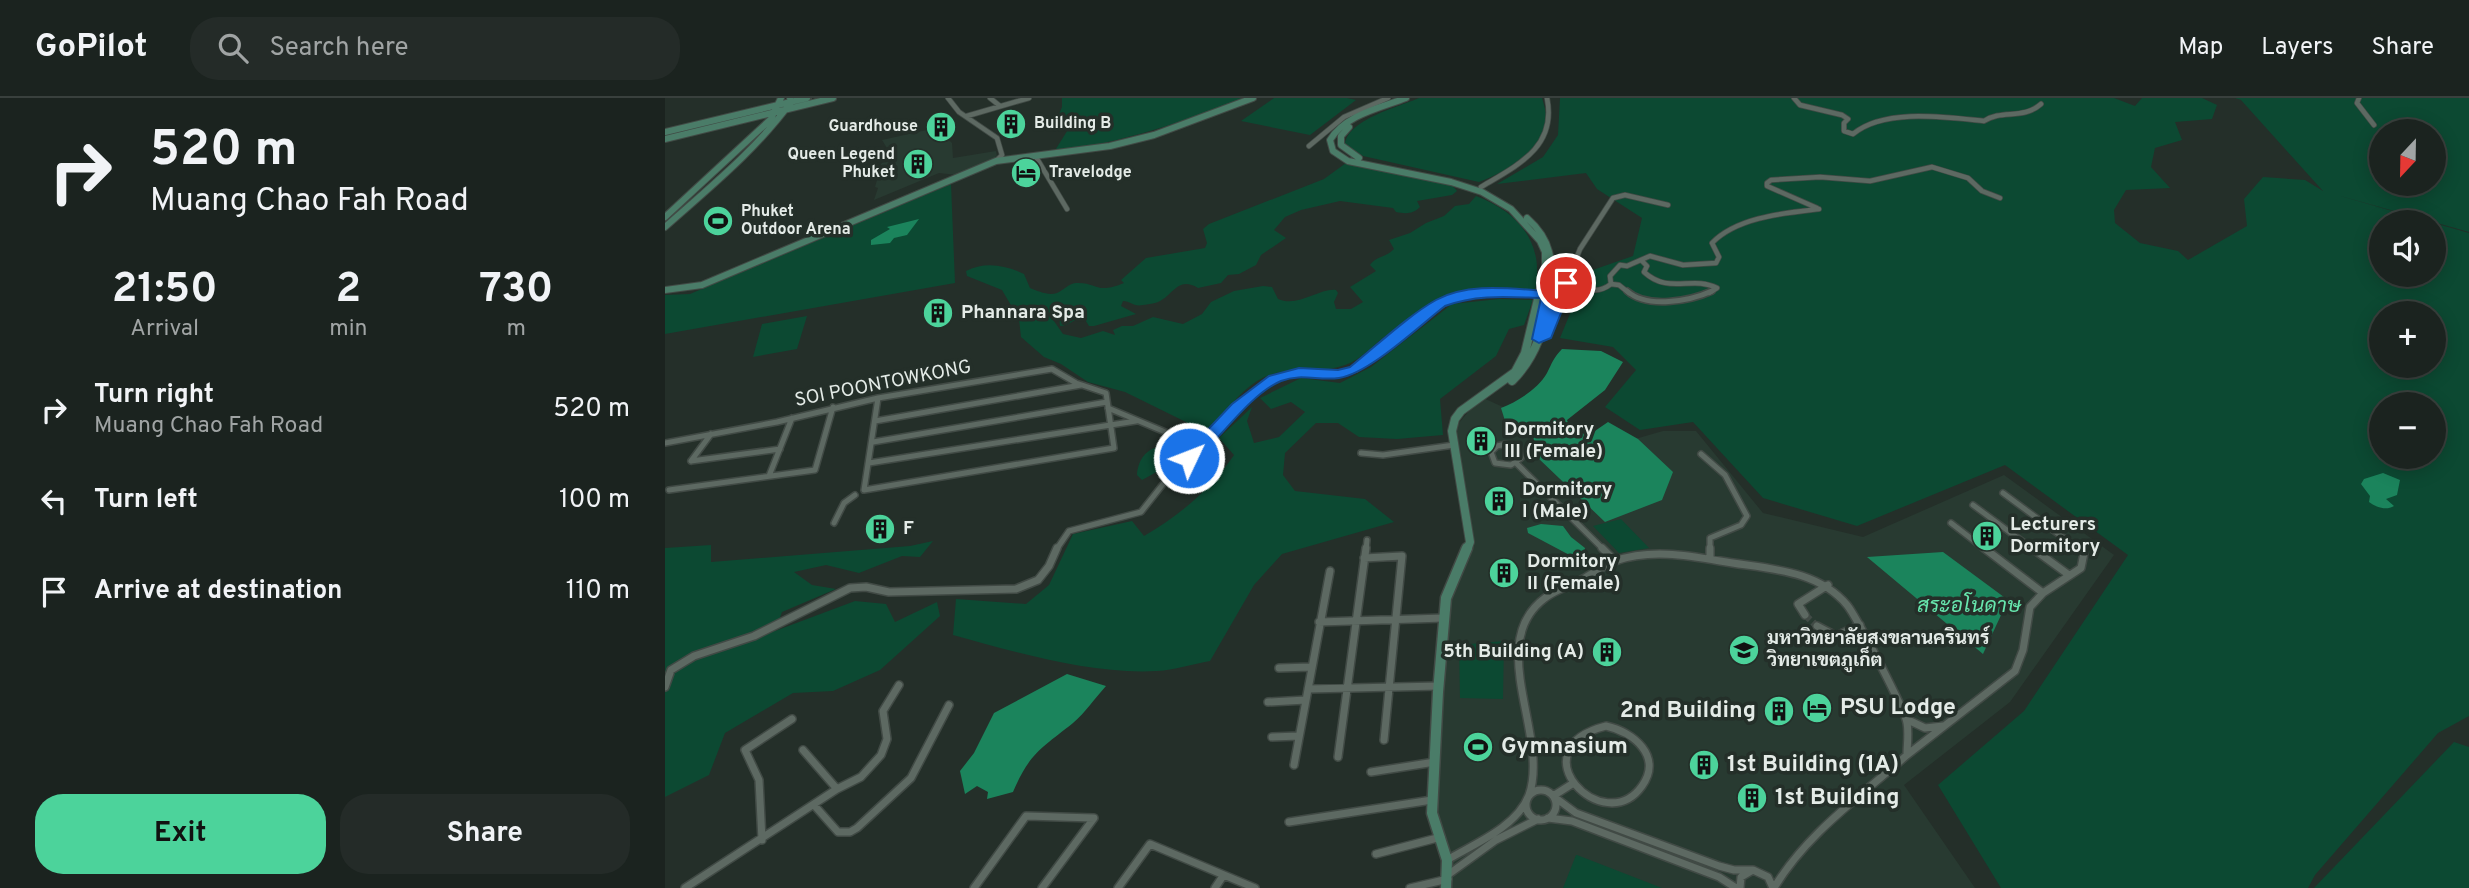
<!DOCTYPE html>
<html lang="en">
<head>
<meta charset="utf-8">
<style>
  :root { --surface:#1b231f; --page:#242b28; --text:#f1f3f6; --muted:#a0a4a4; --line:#39403d; --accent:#4cd39b }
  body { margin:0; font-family:Overpass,Sarabun,sans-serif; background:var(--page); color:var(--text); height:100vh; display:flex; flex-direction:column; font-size:26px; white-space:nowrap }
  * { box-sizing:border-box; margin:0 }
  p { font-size:23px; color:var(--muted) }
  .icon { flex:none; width:38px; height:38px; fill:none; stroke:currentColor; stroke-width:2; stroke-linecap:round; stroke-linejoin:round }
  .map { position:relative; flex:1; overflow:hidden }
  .panel { display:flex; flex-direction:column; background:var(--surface); width:665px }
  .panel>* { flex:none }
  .guide { background:#1b231f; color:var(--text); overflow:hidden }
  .needle { width:46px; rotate:202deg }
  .tools { position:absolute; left:1704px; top:21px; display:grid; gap:14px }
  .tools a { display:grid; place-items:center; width:77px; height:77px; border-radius:50%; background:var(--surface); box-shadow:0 4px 18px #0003,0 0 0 2px var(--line); font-size:35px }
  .pin { position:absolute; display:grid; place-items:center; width:60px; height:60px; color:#fff; margin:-30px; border:4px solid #fff; border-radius:50%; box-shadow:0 2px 7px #0007 }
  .me { position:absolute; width:77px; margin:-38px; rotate:47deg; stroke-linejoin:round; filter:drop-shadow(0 0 5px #0008) }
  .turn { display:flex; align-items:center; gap:24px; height:147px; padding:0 35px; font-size:32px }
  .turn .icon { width:91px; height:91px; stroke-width:2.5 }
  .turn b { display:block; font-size:49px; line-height:60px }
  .eta { display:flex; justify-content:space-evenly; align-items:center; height:119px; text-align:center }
  .eta b { font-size:42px; font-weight:700; line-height:49px }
  .cta { display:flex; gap:14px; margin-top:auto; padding:14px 35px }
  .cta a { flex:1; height:80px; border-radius:28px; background:var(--accent); color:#111; font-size:28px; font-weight:700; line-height:80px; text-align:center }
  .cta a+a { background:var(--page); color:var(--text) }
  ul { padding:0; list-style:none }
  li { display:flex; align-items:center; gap:21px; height:91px; padding:0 35px }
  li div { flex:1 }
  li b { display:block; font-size:26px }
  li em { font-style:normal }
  header { display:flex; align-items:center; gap:42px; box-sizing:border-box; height:98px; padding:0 35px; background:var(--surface); border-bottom:2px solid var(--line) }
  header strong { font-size:33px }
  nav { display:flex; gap:38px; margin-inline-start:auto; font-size:24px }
  .search { width:490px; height:63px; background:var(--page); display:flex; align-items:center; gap:18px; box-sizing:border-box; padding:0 24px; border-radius:28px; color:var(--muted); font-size:26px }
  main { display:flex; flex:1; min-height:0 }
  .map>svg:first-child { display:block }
</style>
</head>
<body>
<header>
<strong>GoPilot</strong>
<div class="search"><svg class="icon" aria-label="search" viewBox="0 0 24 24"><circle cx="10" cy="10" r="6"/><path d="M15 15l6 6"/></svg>Search here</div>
<nav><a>Map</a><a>Layers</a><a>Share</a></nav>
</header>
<main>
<section class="panel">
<div class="guide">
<div class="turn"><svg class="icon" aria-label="right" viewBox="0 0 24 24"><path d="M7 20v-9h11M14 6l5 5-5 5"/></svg><div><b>520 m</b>Muang Chao Fah Road</div></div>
</div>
<div class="eta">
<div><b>21:50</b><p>Arrival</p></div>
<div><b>2</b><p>min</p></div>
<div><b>730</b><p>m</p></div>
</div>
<ul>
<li><svg class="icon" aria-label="right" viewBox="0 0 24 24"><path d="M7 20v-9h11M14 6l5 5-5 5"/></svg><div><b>Turn right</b><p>Muang Chao Fah Road</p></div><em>520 m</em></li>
<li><svg class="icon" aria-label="left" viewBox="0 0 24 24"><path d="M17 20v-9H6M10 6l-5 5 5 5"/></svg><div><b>Turn left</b></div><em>100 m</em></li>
<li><svg class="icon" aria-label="arrive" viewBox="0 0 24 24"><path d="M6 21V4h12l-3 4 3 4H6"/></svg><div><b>Arrive at destination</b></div><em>110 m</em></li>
</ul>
<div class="cta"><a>Exit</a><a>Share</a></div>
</section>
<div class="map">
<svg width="1804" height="790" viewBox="0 0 1804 790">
  <rect width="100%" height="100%" fill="#242f29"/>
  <!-- built -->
  <path fill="#283a31" d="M271,30L287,45L288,60L331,53L332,59L292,77L274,75L209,102L213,90L210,89L212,82L205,80L225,55L217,42Z
    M816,299L932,352L998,333H1031L1098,415L1198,439L1339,377L1449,457L1345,604L1239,687L1310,790H781L784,776L767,715L781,500L805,444L787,333Z"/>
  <!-- green -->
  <path fill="#0c4932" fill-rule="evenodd" d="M397,0H583C517,24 459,44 389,54L404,30L389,28L397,9Z
    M609,0H682L691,2L645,37L576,23Z
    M754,0H877C879,7 882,16 881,22C878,54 840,74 814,84L698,58L680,48C680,22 734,9 754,0Z
    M895,0H1449L1470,8L1477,0H1537L1552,7L1547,21L1510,24L1517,42L1490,50L1486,69L1505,90L1461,92L1449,112L1450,125L1475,145L1513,153L1523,162L1582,128L1579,101L1598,79L1640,82L1658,93L1576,2L1570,0H1804V134L1672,97L1765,124H1717V177H1769V125L1804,135V618L1773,635L1650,777L1643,790H1336L1273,687L1359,613L1463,457L1340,367L1192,428L1098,400L1028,324L975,332L940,309L971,272L948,249L895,240L922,174L968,158L977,120L932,91L921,75L832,86L878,59L893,37ZM1717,33H1769V86H1717ZM1717,215H1769V268H1717ZM1717,306H1769V359H1717Z
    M681,65L786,86L792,93L787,97L752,103L755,109C748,116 741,116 731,114L728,110L675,103L636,112L620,119L609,132L621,140L596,157L591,167L574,176L563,177L556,185L533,190C513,178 508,197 495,203C490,206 483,206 478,207C468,209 466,203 458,203L456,208L471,216L429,228H424L419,220C410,219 405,228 395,228L394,218L390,214L384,216L398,236L416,240L438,233L450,237L448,232L457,228H468L488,219L518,226L537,216L546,204L569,193L598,188L607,189L613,201C633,210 654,190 671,192L673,195L669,204L671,211H686L698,204L685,189L711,173L705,167C711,158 722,159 729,151L724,142L745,135L761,125L779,118L790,108L804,106L811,98C854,114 880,146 870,192C805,187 774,195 723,236C709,246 696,262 680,267C650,278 621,265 592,283C573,295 559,316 546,333C535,347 493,374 477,382L472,377C476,341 504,352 526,335L527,327L460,294L423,284L396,266L379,259L356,239L354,221L337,192L302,178L301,173C319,163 341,167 359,176L365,190C373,193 383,198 392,195C399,192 403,186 411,185C433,184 430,197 459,185L456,182L481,160L540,150L542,145L538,131L544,126L659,81Z
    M286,86L290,185L0,236V197L25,196Z
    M834,201L868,202L859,227L844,231L831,258L775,301L778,337L732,341L694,339L673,325H651L620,355L618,377L630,393L700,401L729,424L617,456L589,487L545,563C528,566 509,572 492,573C428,577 349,554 288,537L291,501L361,506L384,487L408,436L467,423L479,438C515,417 546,391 569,357L554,340L587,309L582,323L589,345L614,339L640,314L626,304L606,311L595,300L636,280L675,285L706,269L787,206Z
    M142,218L132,251L88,259L97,226Z
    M956,421L984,450L954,455L928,428Z
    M268,443L255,459L237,458L194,475L161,467L129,474L147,487L171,491L117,514L110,533L190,503L221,506L230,524L272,504L275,518L215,572L168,593L128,595L60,635L44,677L0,699V450L46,447V464L245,448Z
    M839,543L838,601L795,600L794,547Z
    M1789,644L1804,649V790H1649Z
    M911,757H912L997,790H898Z"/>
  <!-- water -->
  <path fill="#1b845c" d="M254,121L242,137L229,140L225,145L206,147V142L225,131L222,129Z
    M897,251L936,253L958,264L940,292L902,322L906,332L924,337L943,324L973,341L1008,374L997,402L940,424L872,359L867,332L841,326L836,310C852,304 873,291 882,275C887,265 889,259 897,251Z
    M1718,375L1735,382L1732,397L1721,401L1729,408C1721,413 1711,409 1704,404L1705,398L1696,386L1699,381Z
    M876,426L898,428L906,439L920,450L919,457L912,461L863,435L862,430Z
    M1278,454L1343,502L1318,556L1202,459Z
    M402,576L441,588C430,600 420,615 408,625C377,650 365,654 348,694L322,701L323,694L312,688L300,696L295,673L309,655L329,615Z"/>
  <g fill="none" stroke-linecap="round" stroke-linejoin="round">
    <!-- street-tunnel -->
    <path stroke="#414b46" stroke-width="7" stroke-dasharray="7 3.5" stroke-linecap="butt" d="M1140,517L1152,528"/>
    <!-- secondary-tunnel -->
    <path stroke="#414b46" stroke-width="6" stroke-dasharray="6 2.5" stroke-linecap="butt" d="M133,4L152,0"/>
    <!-- street-far2 casing -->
    <g stroke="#414a45" stroke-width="6">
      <path id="street-far2" d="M283,0L294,14L332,40L337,57L331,63
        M325,0L335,8
        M1129,0L1135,7L1177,17L1183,21L1179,25V33L1188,36C1219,10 1280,19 1319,23C1337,11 1358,22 1376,6
        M1694,0L1692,5L1709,27
        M302,18L364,0
        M644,48L679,19L723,0
        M371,59L402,111
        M816,89C853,67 892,49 882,0
        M1152,110L1102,88V85L1106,82L1155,79L1205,83L1267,69L1303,80L1317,93L1335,100
        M976,162L982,168L979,174C1004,197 1027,177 1052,190L1044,195
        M902,183C917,190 931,198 946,186L945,178L955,167L962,168L985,158L1018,167L1051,165L1054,159L1047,145C1072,119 1120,115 1154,111
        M946,186L954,187L964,195
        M809,195H863
        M898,195L915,151L948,100L960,97L1003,107"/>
    </g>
    <!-- street-far1 casing -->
    <g stroke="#414a45" stroke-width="8">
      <path id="street-far1" d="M962,193C982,211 1025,203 1047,193
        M874,241L882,238L899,193
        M387,271L411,285L441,295L449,350L199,392L213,300Z
        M443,310L505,336
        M210,323L416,287
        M208,344L442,304
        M0,345L112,324L213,300
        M841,346L854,350L856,360L846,367L830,365L826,354L832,348Z
        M696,355L718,357L789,347
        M1036,356L1060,377L1082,418L1076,427L1045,440V452
        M26,363L115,351
        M26,363L46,336
        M204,365L471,323
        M851,365L939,452
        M104,378L127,320
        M4,392L150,372L168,309
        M1338,395L1415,452
        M1308,407L1369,452
        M169,425L179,405L190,397
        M1286,425L1321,452
        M391,452L404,433L476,414L506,376L542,344L588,296L609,281L631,275L675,276L691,271L753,220L788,200L825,194L876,196
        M701,452L702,442"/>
    </g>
    <!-- street casing -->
    <g stroke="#414a45" stroke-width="10">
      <path id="street" d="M937,450L950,463
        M1045,450V461
        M1319,450L1378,495
        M1367,450L1404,477
        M699,460L737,458L719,642
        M1140,517L1133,506L1163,487
        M654,524L779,520
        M1152,528L1171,538L1195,527
        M614,570L646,569
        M0,589L6,572L29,558L89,538L185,490L201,489L224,494L351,491L373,482L384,468L392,450
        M643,591L774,588
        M603,604L641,602
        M1241,621L1260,630L1278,628
        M941,628C969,634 998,659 977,688C939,742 850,651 941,628Z
        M607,639L634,638
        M1242,657L1350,573L1358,552L1365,509L1378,495L1416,470L1419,455L1412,450
        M673,659L701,450
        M629,667L665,473
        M706,674L770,664
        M907,686L888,698L911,715L1054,768L1069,772H1088
        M172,691L196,679L216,657L222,641L218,613L234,587
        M861 707a15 15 0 1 1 30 0a15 15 0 1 1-30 0Z
        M149,707L173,734H185L192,730L246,680L284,607
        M883,720L907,723L1054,779L1071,790
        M624,724L767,702
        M97,742L94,682L80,652L127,621
        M711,756L776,739
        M782,762C809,746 852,729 864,697C885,638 819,545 880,500C891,491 906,488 918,481C929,475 939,467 950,463C984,451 1021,457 1055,463C1099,471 1151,470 1182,507C1191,518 1240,612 1242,625C1244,635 1242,647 1242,657C1195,699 1142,735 1109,790
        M784,776L831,742L873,721
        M20,790L172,691L138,652
        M309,790L361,718L429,720L377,790
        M453,790L485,746L590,790
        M550,790L558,778
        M745,790L783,781
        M1075,790L1076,779L1088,772L1103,779L1108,790"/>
    </g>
    <!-- secondary-far2 casing -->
    <g stroke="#414a45" stroke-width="8">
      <path id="secondary-far2" d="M741,0C715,10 680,17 665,42L668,53L683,63L786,84L817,94L846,111L875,143L880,154V170L874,195
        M684,29L676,38V47L694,60
        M0,34L142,0
        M0,41L168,0
        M0,119L106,21L116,0
        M862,120C887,142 889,164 884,195
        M0,129C44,90 91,52 126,4L125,0
        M0,192L37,187L331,63L445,48L489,37L588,0"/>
    </g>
    <!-- secondary-far1 casing -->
    <g stroke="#414a45" stroke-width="10">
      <path id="secondary-far1" d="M847,283C872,258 880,228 885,193
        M802,452L805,444L787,333L790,321L796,313L850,274L860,255L875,193"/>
    </g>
    <!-- secondary casing -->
    <g stroke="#414a45" stroke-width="13">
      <path id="secondary" d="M781,790L782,762L767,715L773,594L781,500L802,450"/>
    </g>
    <!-- street-far2 -->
    <use href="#street-far2" stroke="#5d6962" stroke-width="4.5"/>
    <!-- street-far1 -->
    <use href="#street-far1" stroke="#5d6962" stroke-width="5"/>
    <!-- street -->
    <use href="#street" stroke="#5d6962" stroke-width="7"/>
    <!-- secondary-far2 -->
    <use href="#secondary-far2" stroke="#4a7c68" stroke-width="6"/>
    <!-- secondary-far1 -->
    <use href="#secondary-far1" stroke="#4a7c68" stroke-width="8"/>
    <!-- secondary -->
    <use href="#secondary" stroke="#4a7c68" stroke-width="10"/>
  </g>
  <!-- route -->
  <path fill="#1a73e8" stroke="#114b97" stroke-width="2" d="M901,182L908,185L886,240L874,245L867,241L876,200C843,199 812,196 780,208C754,228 705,275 674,280C654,283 636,275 616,283C585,296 555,341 529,364H518L516,360L567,306L604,278L634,270L673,272L685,269C710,249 744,217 771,202C804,184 847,191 883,193L890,197L888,202L895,185Z"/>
  <!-- icons -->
  <defs>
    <g id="building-disc" transform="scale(1.575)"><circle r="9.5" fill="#4cd39b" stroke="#242f29"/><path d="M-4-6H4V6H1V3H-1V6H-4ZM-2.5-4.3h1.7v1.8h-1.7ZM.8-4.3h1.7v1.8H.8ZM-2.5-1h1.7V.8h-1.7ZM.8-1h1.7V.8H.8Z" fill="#111"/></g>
    <g id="hotel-disc" transform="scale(1.575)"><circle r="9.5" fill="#4cd39b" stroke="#242f29"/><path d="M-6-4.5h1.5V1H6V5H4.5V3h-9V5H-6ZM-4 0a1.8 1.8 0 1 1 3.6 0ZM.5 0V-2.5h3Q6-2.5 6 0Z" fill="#111"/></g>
    <g id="stadium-disc" transform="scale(1.575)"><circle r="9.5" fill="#4cd39b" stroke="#242f29"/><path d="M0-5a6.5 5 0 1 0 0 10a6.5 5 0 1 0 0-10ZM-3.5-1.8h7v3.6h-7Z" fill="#111"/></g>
    <g id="university-disc" transform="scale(1.575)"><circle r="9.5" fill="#4cd39b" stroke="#242f29"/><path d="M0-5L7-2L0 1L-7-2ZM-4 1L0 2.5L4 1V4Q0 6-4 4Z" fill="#111"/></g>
  </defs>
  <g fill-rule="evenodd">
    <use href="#building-disc" x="346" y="26"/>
    <use href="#building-disc" x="276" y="29"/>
    <use href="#building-disc" x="253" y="66"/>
    <use href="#hotel-disc" x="361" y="75"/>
    <use href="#stadium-disc" x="53" y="123"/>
    <use href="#building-disc" x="273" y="215"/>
    <use href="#building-disc" x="816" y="343"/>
    <use href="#building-disc" x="834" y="403"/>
    <use href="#building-disc" x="215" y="431"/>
    <use href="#building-disc" x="1322" y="438"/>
    <use href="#building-disc" x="839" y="475"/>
    <use href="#university-disc" x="1079" y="552"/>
    <use href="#building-disc" x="942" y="554"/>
    <use href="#hotel-disc" x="1152" y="610"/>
    <use href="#building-disc" x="1114" y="613"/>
    <use href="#stadium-disc" x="813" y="649"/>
    <use href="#building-disc" x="1039" y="667"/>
    <use href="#building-disc" x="1087" y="700"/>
  </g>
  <g text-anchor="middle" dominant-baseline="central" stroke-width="7" stroke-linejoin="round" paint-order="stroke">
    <!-- far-poi labels -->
    <g font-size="16" font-weight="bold" fill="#e4ebe7" stroke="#242f29" text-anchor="start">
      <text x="369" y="26">Building B</text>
      <text x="253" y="29" text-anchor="end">Guardhouse</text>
      <text x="230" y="57" text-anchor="end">Queen Legend<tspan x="230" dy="18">Phuket</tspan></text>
      <text x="384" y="75">Travelodge</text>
      <text x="76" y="114">Phuket<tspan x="76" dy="18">Outdoor Arena</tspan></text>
    </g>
    <!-- poi labels -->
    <g font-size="19" font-weight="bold" fill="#e4ebe7" stroke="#242f29" text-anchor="start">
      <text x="296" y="215">Phannara Spa</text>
      <text x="839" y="332">Dormitory<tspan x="839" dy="22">III (Female)</tspan></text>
      <text x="857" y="392">Dormitory<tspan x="857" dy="22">I (Male)</tspan></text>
      <text x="1345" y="427">Lecturers<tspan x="1345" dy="22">Dormitory</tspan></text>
      <text x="238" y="431">F</text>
      <text x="862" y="464">Dormitory<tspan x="862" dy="22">II (Female)</tspan></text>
      <text x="1102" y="541">มหาวิทยาลัยสงขลานครินทร์<tspan x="1102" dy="22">วิทยาเขตภูเก็ต</tspan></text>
      <text x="919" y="554" text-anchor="end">5th Building (A)</text>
    </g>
    <!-- street labels -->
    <g font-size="19" fill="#e4ebe7" stroke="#242f29">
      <text transform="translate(218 286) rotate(-11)">SOI POONTOWKONG</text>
    </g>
    <!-- water labels -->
    <g font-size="21" font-style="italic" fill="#67e7ae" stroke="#242f29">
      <text x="1304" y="508">สระอโนดาษ</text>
    </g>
    <!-- near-poi labels -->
    <g font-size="23" font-weight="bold" fill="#e4ebe7" stroke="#242f29" text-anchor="start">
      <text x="1175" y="610">PSU Lodge</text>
      <text x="1091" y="613" text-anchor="end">2nd Building</text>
      <text x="836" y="649">Gymnasium</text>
      <text x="1062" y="667">1st Building (1A)</text>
      <text x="1110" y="700">1st Building</text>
    </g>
  </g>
</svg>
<div class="tools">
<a><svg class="needle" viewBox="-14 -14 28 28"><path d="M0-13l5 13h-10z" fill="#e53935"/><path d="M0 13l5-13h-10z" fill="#a0a4a4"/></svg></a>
<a><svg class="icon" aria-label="sound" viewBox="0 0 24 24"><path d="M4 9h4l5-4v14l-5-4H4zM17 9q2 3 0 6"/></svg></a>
<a>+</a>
<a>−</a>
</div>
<div class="pin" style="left:901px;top:185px;background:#d93025"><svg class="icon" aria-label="arrive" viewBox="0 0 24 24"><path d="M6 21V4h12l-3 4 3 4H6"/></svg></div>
<svg class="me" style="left:524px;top:360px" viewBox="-20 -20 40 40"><circle r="17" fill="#1a73e8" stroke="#fff" stroke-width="3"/><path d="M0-11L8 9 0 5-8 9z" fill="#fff"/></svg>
</div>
</main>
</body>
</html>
